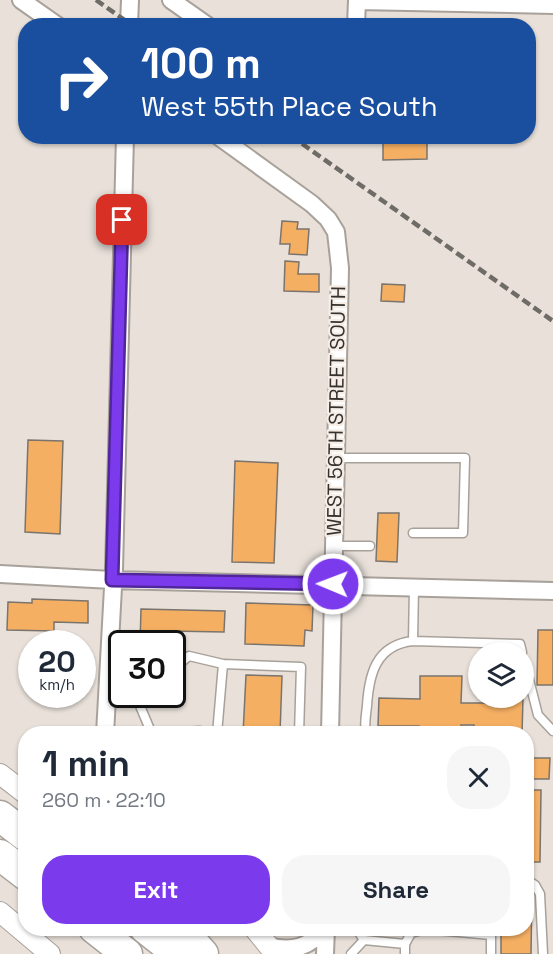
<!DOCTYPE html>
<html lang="en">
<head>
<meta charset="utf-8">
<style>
  :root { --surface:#fff; --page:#f6f6f7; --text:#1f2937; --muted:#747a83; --accent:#7c3aed }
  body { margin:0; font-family:"Space Grotesk",sans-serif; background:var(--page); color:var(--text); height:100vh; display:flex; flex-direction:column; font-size:22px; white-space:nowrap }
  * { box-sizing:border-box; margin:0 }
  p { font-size:20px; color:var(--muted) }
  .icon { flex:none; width:33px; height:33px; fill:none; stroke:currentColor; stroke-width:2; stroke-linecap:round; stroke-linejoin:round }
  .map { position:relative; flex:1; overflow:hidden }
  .panel { position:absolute; left:18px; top:726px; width:516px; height:210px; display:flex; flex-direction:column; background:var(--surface); border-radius:24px; box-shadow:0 2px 4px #0004 }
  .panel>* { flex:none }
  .guide { position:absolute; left:18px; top:18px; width:518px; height:126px; border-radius:24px; box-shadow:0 2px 4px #0004; background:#1a4fa0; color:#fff; overflow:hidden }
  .tools { position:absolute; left:468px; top:642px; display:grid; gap:12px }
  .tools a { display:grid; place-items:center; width:66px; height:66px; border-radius:50%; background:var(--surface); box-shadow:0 2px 4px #0004; font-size:30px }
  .speed { position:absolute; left:18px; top:630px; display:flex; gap:12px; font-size:30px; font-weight:700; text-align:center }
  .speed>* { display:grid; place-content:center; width:78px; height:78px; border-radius:50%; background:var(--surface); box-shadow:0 2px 4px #0004; line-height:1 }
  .speed small { font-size:15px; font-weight:400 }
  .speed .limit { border:3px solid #111; border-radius:9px; background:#fff; color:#111 }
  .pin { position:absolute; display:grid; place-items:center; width:51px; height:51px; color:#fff; margin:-26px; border-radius:12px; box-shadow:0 3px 9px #0006 }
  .me { position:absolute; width:66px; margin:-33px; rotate:271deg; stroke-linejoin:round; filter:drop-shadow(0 0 4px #0008) }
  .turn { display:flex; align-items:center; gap:21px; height:126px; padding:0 24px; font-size:27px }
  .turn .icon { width:78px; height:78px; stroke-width:2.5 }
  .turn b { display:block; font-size:42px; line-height:51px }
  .round { display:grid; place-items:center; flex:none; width:63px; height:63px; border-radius:24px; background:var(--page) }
  .headline { display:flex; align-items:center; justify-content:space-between; height:102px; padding:0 24px }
  h1 { font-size:36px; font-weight:700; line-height:45px }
  .cta { display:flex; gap:12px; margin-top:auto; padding:12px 24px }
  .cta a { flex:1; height:69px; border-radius:24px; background:var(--accent); color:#fff; font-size:24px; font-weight:700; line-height:69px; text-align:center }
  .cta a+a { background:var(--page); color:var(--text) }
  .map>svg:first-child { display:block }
</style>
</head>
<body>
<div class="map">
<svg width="553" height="954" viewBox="0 0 553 954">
  <rect width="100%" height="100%" fill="#e8e0d9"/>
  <!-- building -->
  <path fill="#f5af63" stroke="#7a746d" stroke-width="1.5" d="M383,140H427V159L383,160Z
    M282,221L298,222L297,229H309L307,255L289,254L290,244H280Z
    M285,261L299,262L298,274H319V292L284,291Z
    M382,284L405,285L404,302L381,301Z
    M28,440L63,441L60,534L25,532Z
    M235,461L278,463L274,563L232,562Z
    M378,513H399L397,562L376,561Z
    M32,599L88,601V623L54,622V631L7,630L8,602L32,603Z
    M246,603L313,605L312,631L305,630L304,646L245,644Z
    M141,609L225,611L224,632L170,631V644H140Z
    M538,630H553V685H537Z
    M246,675L282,676L280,734H243Z
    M420,676H462L461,703H488V698H523L522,734H474V725H461V734H419V726H378L379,698L420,699Z
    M526,758H550L549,779H526Z
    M526,790H541L540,862H526Z
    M526,890H532L531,954H501V928H526Z"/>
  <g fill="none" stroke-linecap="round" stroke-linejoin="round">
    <!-- service casing -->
    <g stroke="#a8a19a" stroke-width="11">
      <path id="service" d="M335,458H465L463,533H413
        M333,546H370
        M413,641L520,644L522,652
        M524,660L538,715L553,731
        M172,665H178L189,656L223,664
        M138,694V701L151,732
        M149,734L200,731L205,734
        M217,734L223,664L301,667L299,734
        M366,734C364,724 366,715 367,706C369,674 376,645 413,641L414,587
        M526,879L535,885L540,894L543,954
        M356,928L364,940
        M351,954L364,940L405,944
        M405,954V944L411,933L426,929L491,935V954"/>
    </g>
    <!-- minor casing -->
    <g stroke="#a8a19a" stroke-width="20">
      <path id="minor" d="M21,0L58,26
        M171,0L208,26
        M357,1L553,5
        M129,26L130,0
        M356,26L357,0
        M218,136L312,204L328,219L336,232L340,268L330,734
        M0,574L112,580L553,591
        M105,734L114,569L125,136
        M268,946C292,952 309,948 325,928
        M325,954L326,928"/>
    </g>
    <!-- tertiary casing -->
    <g stroke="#a8a19a" stroke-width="22">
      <path id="tertiary" d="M0,774L26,794
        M0,912L50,954
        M254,928L275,954"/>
    </g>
    <!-- motorway casing -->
    <g stroke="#a8a19a" stroke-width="33">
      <path id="motorway" d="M0,816L26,836
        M0,855L26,875
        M94,928L127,954
        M145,928L178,954
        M180,928L203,954"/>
    </g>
    <!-- service -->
    <use href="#service" stroke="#fff" stroke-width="8"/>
    <!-- minor -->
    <use href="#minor" stroke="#fff" stroke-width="16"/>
    <!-- tertiary -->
    <use href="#tertiary" stroke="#fff" stroke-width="20"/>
    <!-- motorway -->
    <use href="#motorway" stroke="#fff" stroke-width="30"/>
    <!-- rail -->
    <path stroke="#6f6b66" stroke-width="4.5" stroke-dasharray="9 4.5" stroke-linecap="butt" d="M96,0L133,26
      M291,136L553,321"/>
  </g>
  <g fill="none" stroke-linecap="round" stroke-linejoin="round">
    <!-- route casing -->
    <g stroke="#51269a" stroke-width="15">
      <path id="route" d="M122,220L112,580L333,584"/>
    </g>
    <!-- route -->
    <use href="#route" stroke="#7c3aed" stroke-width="10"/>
  </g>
  <g text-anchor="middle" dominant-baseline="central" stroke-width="4.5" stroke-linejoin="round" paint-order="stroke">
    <!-- street labels -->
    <g font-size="20" fill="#34312e" stroke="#f5ede6">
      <text transform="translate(336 411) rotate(-89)">WEST 56TH STREET SOUTH</text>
    </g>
  </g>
</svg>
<div class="tools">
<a><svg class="icon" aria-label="layers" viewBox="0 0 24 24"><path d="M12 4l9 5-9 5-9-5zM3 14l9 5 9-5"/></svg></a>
</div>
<div class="speed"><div>20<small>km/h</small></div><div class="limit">30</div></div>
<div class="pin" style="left:122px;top:220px;background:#d93025"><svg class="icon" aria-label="arrive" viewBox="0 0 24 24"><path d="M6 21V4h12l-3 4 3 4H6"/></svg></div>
<svg class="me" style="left:333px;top:584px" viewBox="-20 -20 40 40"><circle r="17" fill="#7c3aed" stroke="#fff" stroke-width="3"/><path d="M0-11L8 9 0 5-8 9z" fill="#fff"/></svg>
<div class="guide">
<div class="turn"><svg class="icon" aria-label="right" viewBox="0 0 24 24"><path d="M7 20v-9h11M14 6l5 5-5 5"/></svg><div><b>100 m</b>West 55th Place South</div></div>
</div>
<section class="panel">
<div class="headline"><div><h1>1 min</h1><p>260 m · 22:10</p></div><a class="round"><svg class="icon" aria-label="close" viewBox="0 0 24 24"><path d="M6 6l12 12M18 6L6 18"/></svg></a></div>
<div class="cta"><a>Exit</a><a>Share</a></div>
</section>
</div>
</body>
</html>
